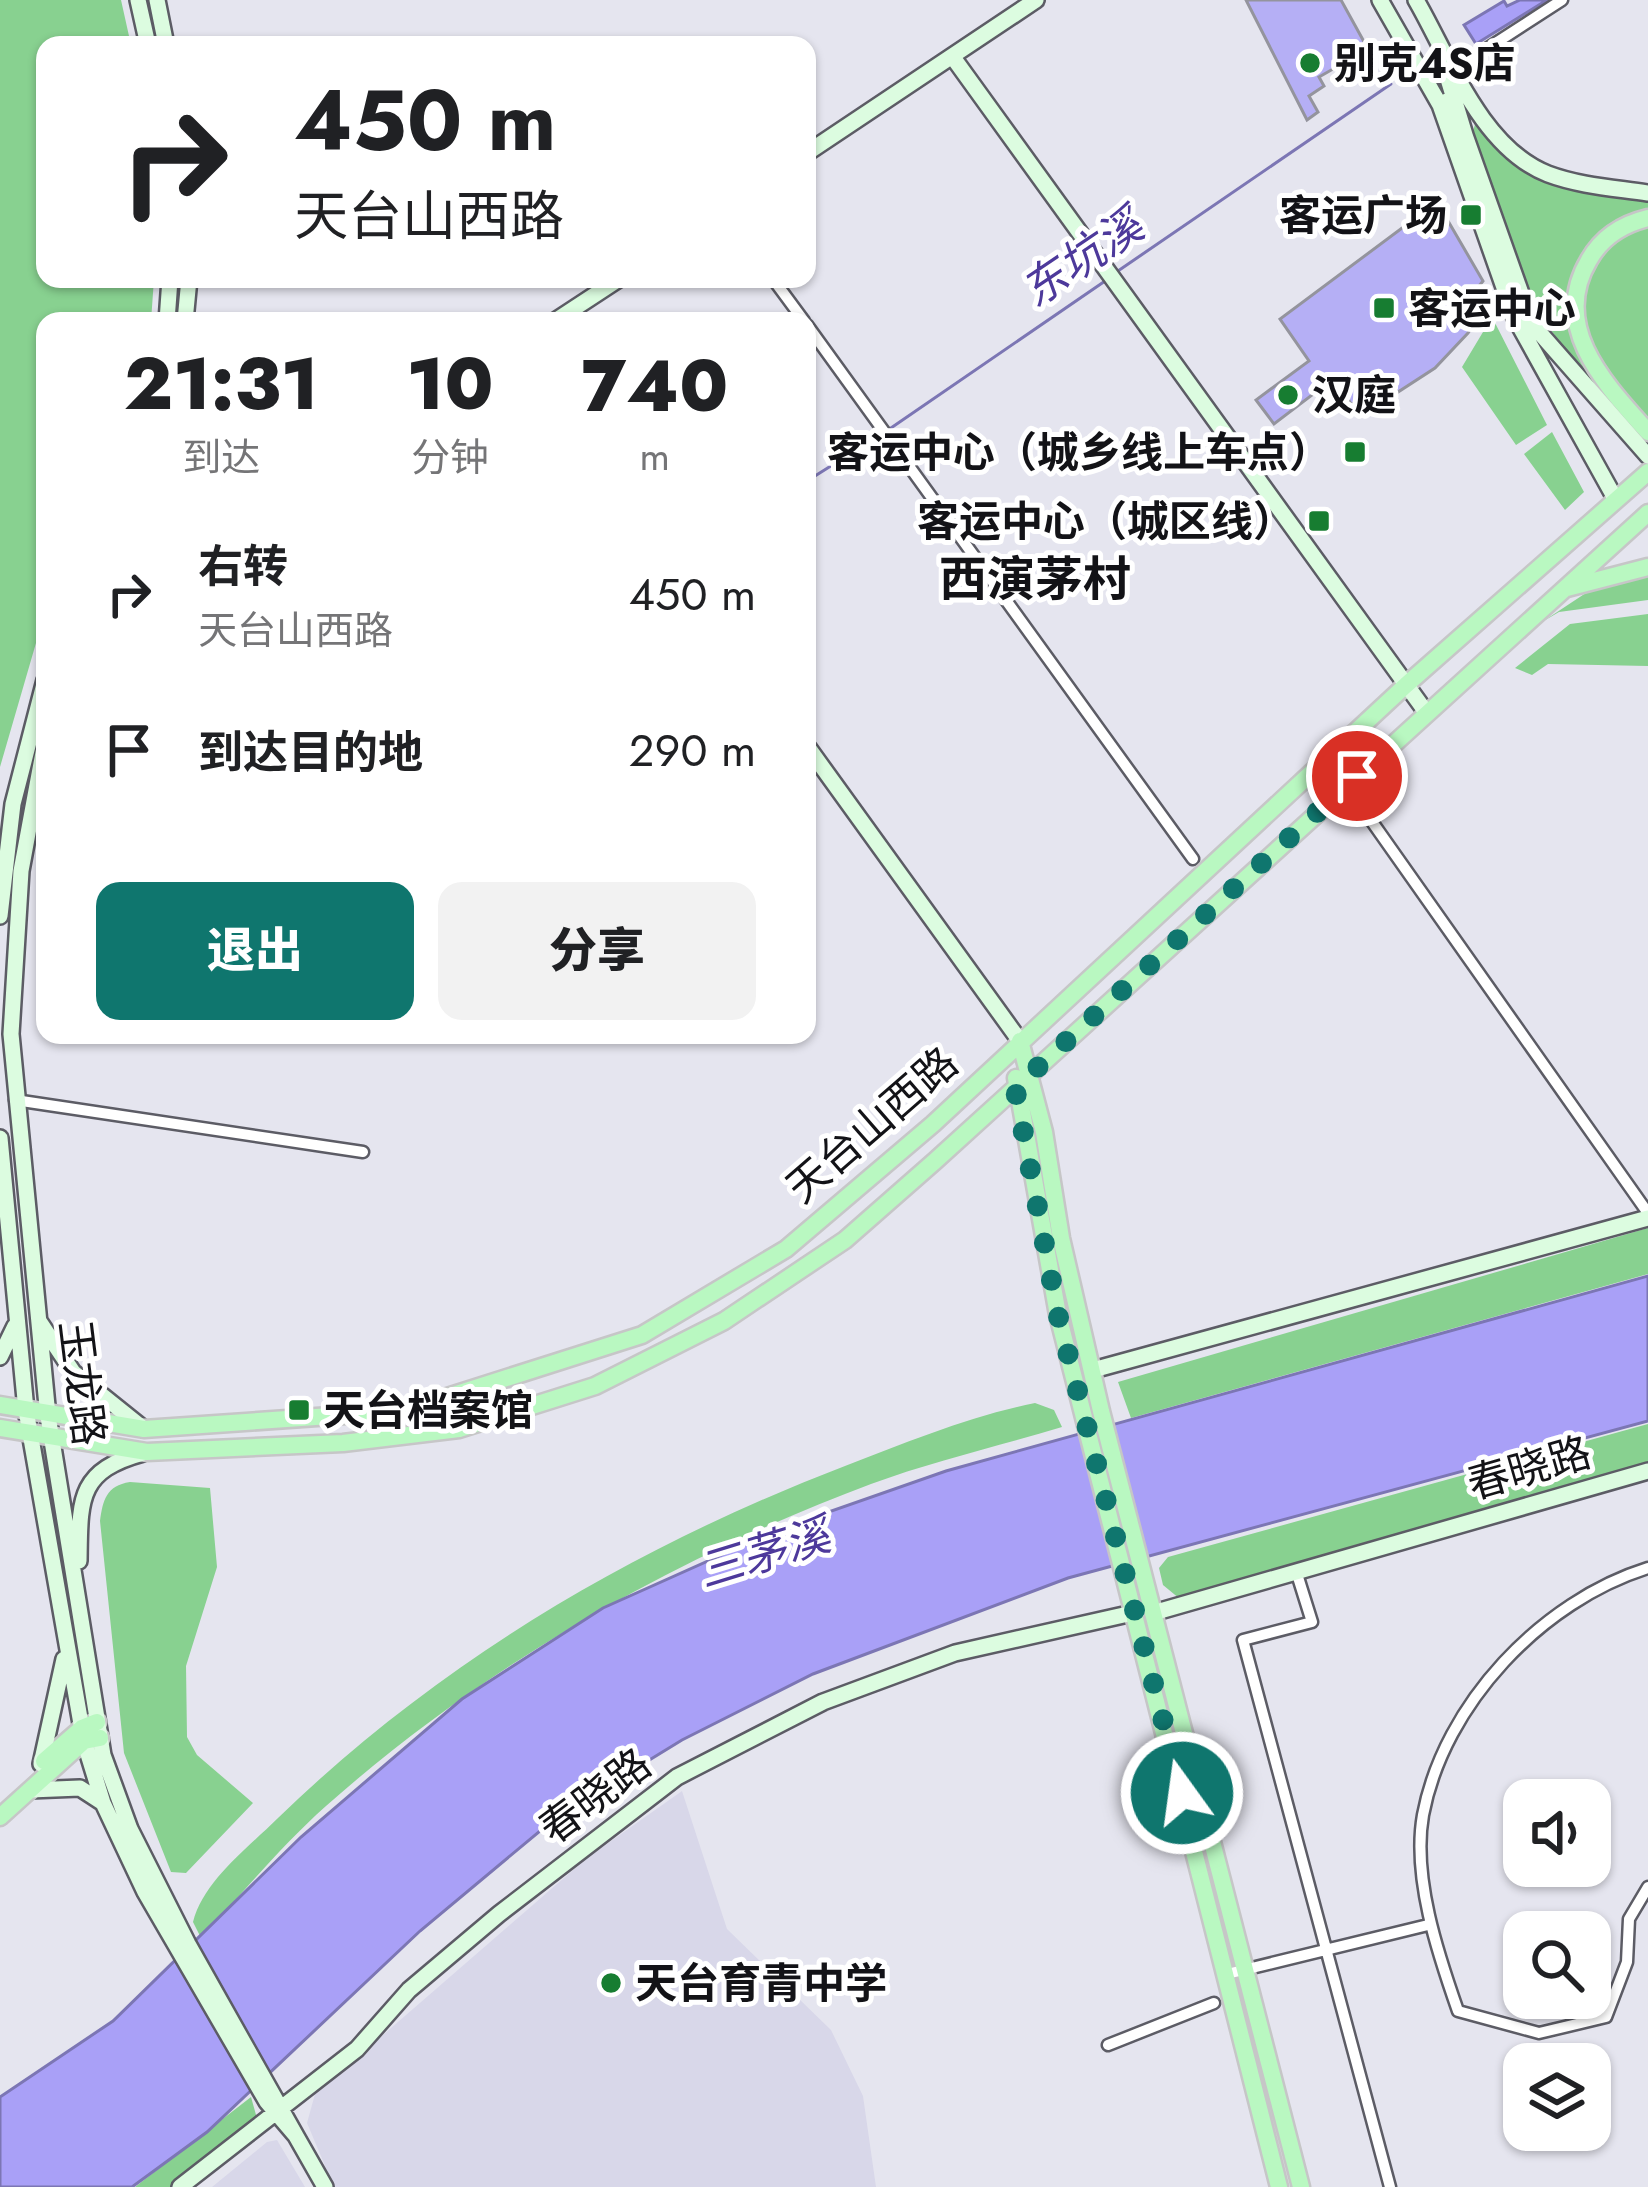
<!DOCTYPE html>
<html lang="zh">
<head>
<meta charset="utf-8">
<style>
  :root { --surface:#fff; --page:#f2f2f2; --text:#202124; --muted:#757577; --accent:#0f766e }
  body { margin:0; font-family:Jost,"Noto Sans SC",sans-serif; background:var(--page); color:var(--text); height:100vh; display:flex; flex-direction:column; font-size:45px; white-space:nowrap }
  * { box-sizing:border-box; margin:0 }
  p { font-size:39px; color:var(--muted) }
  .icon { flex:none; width:66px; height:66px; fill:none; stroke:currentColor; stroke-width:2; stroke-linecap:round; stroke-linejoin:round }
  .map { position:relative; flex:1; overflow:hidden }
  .drawer { position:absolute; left:36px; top:312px; width:780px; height:732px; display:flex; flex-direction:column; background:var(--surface); border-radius:24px; box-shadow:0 3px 9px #0004 }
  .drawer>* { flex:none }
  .guide { position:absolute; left:36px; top:36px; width:780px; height:252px; border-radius:24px; box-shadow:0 3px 9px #0004; background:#fff; color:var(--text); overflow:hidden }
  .tools { position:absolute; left:1503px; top:1779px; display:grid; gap:24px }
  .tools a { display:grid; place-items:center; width:108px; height:108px; border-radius:24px; background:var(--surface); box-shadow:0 3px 9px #0004; font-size:60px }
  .pin { position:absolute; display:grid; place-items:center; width:102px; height:102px; color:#fff; margin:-51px; border:6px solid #fff; border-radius:50%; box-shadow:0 3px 12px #0007 }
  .me { position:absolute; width:132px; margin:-66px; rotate:346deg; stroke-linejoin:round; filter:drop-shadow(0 0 9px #0008) }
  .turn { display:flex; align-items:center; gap:42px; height:252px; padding:0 60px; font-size:54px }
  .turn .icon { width:156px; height:156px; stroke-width:2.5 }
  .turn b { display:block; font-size:84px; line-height:102px }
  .eta { display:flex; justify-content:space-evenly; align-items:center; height:204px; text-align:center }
  .eta b { font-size:72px; font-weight:800; line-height:84px }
  .primary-button { display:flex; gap:24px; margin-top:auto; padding:24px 60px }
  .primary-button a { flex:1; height:138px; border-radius:24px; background:var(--accent); color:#fff; font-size:48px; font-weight:800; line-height:138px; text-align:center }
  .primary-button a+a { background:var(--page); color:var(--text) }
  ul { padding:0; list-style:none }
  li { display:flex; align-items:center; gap:36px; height:156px; padding:0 60px }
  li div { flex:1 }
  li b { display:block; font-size:45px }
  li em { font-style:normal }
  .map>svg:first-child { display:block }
</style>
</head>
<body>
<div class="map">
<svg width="1648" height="2187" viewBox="0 0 1648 2187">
  <rect width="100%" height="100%" fill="#e5e5ef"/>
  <!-- built -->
  <path fill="#d8d7e9" d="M682,1791L727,1929L831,2030L863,2096L876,2187H334L307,2123L315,2094L587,1858Z
    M277,2140L305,2187H212L267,2142Z"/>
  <!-- green -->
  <path fill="#88d190" d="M0,0H121L131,45H45V279H154L151,321H45V612L0,767Z
    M1475,124C1528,187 1570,191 1648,202V443L1584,377L1534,306L1472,136Z
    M1492,317L1547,425L1516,445L1462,367Z
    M1552,432L1584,492L1565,510L1524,454Z
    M1648,572V600L1559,612L1542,622L1598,585Z
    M1648,614V666L1548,664L1532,675L1515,668L1570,624Z
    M1648,1228V1274L1131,1418L1118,1382Z
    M1035,1403L1054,1410L1062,1427C999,1446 933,1461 871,1484C673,1558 484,1666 326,1806C281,1846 242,1894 201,1938L193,1922C204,1880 248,1848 278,1818C441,1660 634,1547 845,1466C907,1442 970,1416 1035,1403Z
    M1648,1424V1472L1180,1599L1163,1585L1159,1568L1168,1557Z
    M130,1482L210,1488L217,1567L186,1666L187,1737L197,1755L253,1803L186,1873L171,1872L124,1753L100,1521C103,1500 106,1486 130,1482Z
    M251,2097L258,2122L170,2187H135Z"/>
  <!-- water -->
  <path fill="#a9a0f7" stroke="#7c76b4" stroke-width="3" d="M1520,0H1547L1476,44L1464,25L1504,1L1507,6Z
    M1648,1276V1421L1068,1578L813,1674L682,1740L558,1816L420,1931L207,2132L132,2187H0V2097L113,2021L301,1837L462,1699L603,1608L777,1530L946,1471Z"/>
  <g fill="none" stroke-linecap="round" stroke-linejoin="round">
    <!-- stream -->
    <path stroke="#7c76b4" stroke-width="3" d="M1115,273L1391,84
      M888,430L1108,279
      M807,481L880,435"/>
  </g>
  <!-- building -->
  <path fill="#b5aff5" stroke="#94949d" stroke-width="3" d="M1246,0H1341L1368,49L1319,77L1324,86L1309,96L1318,112L1307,120Z
    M1437,202L1483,281L1467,301L1480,315L1468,333L1435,368L1398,392L1351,404L1341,388L1333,396L1325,385L1274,424L1256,400L1309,361L1280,319Z"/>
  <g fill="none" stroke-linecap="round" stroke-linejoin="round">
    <!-- street casing -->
    <g stroke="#5c5c65" stroke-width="15">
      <path id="street" d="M1471,59L1562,0
        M773,279L804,321
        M807,325L1193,859
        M1356,799L1648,1213
        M15,1100L363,1152
        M1648,1568C1542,1601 1444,1704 1423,1815C1412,1877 1438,1954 1458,2011L1539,2033L1606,2017L1627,1962L1629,1919L1648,1887
        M1297,1574L1312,1622L1243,1640L1390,2187
        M1227,1974L1428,1925
        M1108,2045L1214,2003"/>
    </g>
    <!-- secondary casing -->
    <g stroke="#5c5c65" stroke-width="20">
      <path id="secondary" d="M138,0L148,45
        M157,0L166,45
        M1380,0L1440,105L1514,316L1616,500
        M1416,0C1449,57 1481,148 1548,174C1580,186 1615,188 1648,193
        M952,56L1426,712
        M1445,69L1465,135L1447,101
        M1465,135L1523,299L1539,332L1648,456
        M807,153L1036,0
        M167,321L170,279
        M185,321L189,279
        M555,321L619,279
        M807,746L1020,1041
        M0,916L13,804L45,680
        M0,1138L26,1410L84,1741L103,1803L145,1892L267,2102L296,2136L188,1944L130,1829L103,1755L48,1416L11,1034L21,871L45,742
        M39,1321L73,1372L144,1429
        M0,1357L15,1326
        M1093,1370L1648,1218
        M79,1561C80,1500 77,1471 143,1453
        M1153,1613L1648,1471
        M41,1764L64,1659
        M30,1790L80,1788L103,1803
        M296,2136L325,2187
        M180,2187L357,2049L409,1990L499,1914L677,1777L823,1702L955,1653L1137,1612"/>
    </g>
    <!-- primary casing -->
    <g stroke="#c6c6c7" stroke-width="21">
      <path id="primary" d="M1648,218C1623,224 1602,237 1589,260C1549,327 1606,385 1648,432
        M1567,588L1648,567
        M1020,1041L1044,1132L1061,1238L1101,1411L1301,2187
        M1016,1078L1058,1315L1279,2187
        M0,1405L144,1429L403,1411L642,1335L786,1249L933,1124L1406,685L1648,472
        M0,1428L147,1452L343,1443L459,1429L595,1386L724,1321L845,1240L935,1161L1648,513
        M44,1761L82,1728L97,1722
        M0,1817L84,1741L100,1738"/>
    </g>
    <!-- street -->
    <use href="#street" stroke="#fff" stroke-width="10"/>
    <!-- secondary -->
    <use href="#secondary" stroke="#dcfce0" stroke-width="15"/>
    <!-- primary -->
    <use href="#primary" stroke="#b9f8c1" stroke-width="16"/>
  </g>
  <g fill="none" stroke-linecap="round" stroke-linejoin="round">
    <!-- route -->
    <path stroke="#0f766e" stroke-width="21" stroke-dasharray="0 37.8" d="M1182,1793L1058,1315L1015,1088L1357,776"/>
  </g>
  <!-- markers -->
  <g fill="#177d31" stroke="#fff" stroke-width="4.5">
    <circle cx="1310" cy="63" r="12"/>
    <rect x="1459" y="203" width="24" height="24" rx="6"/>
    <rect x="1372" y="296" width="24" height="24" rx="6"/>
    <circle cx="1288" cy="395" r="12"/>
    <rect x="1343" y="440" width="24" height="24" rx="6"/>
    <rect x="1307" y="509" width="24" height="24" rx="6"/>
    <rect x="287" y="1398" width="24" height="24" rx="6"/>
    <circle cx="611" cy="1983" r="12"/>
  </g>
  <g text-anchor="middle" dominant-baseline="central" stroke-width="10" stroke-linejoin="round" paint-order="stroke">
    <!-- poi labels -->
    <g font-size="42" font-weight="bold" fill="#131317" stroke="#fff" text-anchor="start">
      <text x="1334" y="63">别克4S店</text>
      <text x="1447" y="215" text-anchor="end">客运广场</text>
      <text x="1408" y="308">客运中心</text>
      <text x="1312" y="395">汉庭</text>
      <text x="1331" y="452" text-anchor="end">客运中心（城乡线上车点）</text>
      <text x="1295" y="521" text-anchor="end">客运中心（城区线）</text>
      <text x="323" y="1410">天台档案馆</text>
      <text x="635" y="1983">天台育青中学</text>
    </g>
    <!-- street labels -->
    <g font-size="42" fill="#131317" stroke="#fff">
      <text transform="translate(872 1125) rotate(-41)">天台山西路</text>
      <text transform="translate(82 1383) rotate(83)">玉龙路</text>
      <text transform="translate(1529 1468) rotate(-16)">春晓路</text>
      <text transform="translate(595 1796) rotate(-37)">春晓路</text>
    </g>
    <!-- water labels -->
    <g font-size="45" font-style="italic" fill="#4d399b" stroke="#fff">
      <text transform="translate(1082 258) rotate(-34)">东坑溪</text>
      <text transform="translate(764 1553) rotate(-17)">三茅溪</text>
    </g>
    <!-- quarter labels -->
    <g font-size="48" font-weight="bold" fill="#131317" stroke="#fff">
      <text x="1035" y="579">西演茅村</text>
    </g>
  </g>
</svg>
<div class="tools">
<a><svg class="icon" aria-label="sound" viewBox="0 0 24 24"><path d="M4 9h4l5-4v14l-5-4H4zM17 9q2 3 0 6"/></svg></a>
<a><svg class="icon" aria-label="search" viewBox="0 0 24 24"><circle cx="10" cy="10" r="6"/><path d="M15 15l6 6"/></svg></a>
<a><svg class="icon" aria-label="layers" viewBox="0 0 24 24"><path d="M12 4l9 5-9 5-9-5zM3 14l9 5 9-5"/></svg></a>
</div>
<div class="pin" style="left:1357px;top:776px;background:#d93025"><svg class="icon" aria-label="arrive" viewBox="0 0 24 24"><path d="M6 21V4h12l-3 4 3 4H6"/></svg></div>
<svg class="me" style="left:1182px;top:1793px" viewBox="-20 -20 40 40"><circle r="17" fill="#0f766e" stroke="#fff" stroke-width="3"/><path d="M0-11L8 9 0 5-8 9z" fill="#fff"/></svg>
<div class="guide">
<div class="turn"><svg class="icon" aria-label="right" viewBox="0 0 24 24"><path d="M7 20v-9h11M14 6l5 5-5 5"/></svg><div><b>450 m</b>天台山西路</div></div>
</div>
<section class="drawer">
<div class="eta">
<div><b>21:31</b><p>到达</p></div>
<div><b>10</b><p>分钟</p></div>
<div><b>740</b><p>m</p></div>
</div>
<ul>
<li><svg class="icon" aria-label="right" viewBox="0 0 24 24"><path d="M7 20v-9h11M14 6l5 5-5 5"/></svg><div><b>右转</b><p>天台山西路</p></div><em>450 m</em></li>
<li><svg class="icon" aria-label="arrive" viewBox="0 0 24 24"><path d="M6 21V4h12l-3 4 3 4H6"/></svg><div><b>到达目的地</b></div><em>290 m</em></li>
</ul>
<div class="primary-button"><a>退出</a><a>分享</a></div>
</section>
</div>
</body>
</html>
